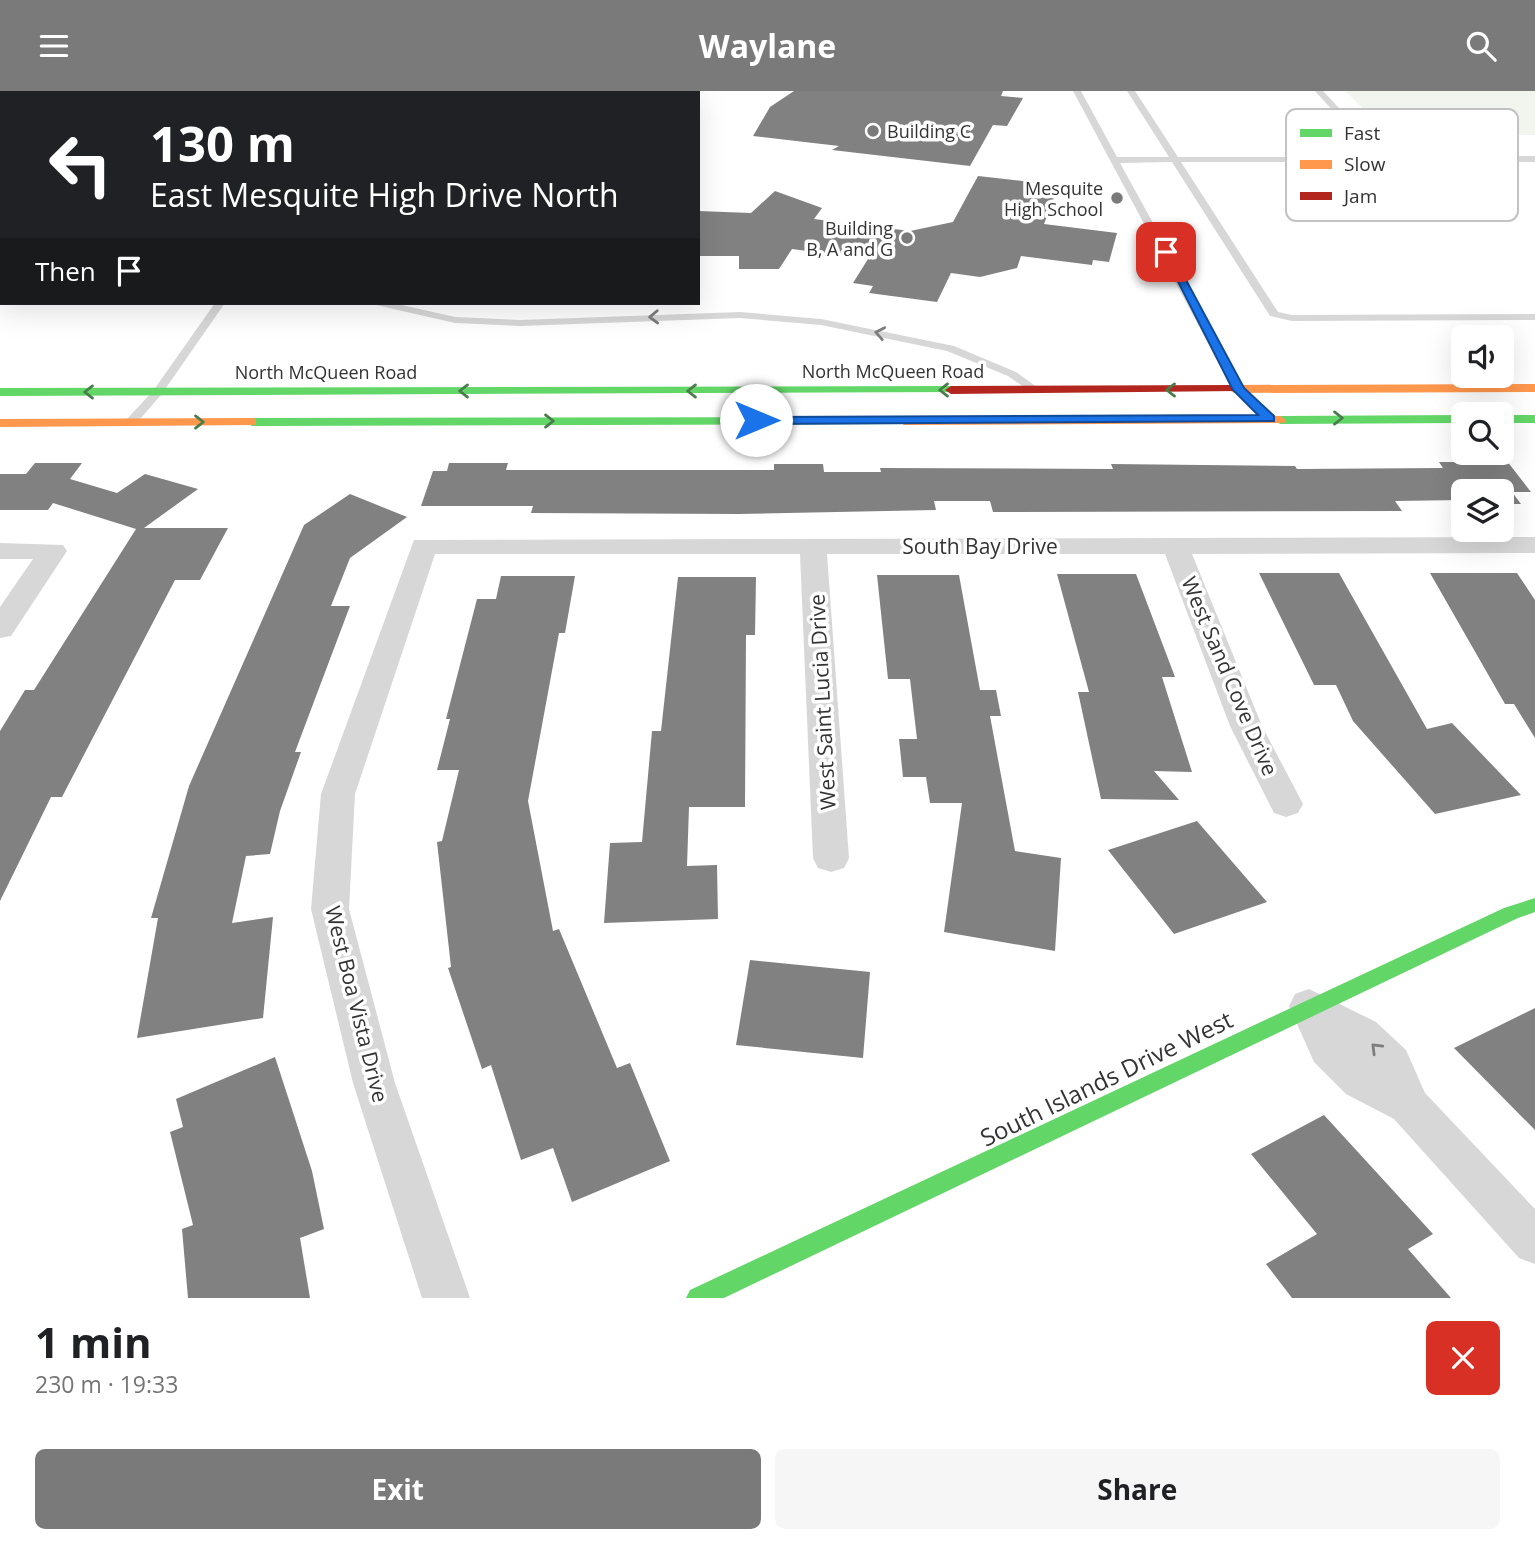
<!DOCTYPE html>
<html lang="en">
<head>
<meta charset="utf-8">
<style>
  :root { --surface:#fff; --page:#f6f6f6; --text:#202124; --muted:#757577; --accent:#7a7a7a }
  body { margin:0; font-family:"Open Sans",sans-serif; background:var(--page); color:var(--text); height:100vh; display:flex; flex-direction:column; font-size:26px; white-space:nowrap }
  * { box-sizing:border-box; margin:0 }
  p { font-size:23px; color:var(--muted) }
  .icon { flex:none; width:38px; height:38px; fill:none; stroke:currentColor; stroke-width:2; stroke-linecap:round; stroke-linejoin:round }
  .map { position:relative; height:1207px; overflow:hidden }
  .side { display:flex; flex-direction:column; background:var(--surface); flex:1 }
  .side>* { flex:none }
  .banner { position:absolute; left:0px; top:0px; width:700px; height:214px; box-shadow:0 7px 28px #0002; background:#202124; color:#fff; overflow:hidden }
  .controls { position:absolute; left:1451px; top:234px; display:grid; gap:14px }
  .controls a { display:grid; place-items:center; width:63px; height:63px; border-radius:10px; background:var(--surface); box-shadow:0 7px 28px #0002; font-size:35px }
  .pin { position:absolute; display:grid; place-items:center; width:60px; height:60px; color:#fff; margin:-30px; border-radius:14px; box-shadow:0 4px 10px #0006 }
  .me { position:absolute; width:77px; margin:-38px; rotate:90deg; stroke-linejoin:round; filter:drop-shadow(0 0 5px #0008) }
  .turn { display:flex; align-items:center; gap:24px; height:147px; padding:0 35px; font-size:32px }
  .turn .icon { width:91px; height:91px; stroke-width:2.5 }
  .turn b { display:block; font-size:49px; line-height:60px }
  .then { display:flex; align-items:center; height:66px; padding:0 35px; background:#0003; gap:14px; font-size:26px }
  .round { display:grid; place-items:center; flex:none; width:74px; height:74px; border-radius:10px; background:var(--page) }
  .headline { display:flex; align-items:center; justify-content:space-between; height:119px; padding:0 35px }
  h1 { font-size:42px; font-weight:700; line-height:52px }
  .action { display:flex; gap:14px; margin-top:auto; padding:14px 35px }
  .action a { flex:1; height:80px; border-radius:10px; background:var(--accent); color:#fff; font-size:28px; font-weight:700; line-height:80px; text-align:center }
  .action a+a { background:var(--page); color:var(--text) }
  header { display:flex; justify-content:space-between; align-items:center; height:91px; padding:0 35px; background:var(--accent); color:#fff; font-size:32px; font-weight:700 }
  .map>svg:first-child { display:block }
</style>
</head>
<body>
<header><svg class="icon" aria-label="menu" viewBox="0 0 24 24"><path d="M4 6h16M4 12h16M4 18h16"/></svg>Waylane<svg class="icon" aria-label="search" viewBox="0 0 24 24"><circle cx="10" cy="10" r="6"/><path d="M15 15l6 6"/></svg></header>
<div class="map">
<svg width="1535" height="1207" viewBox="0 0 1535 1207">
  <rect width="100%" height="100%" fill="#fff"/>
  <!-- green -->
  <path fill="#f1f5ed" d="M1345,0H1535V44H1390Z"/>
  <!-- building -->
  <path fill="#818181" d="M794,0H1003L1001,5L1023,7L1007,35L993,34L970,75L832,59L839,55L753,45L770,16Z
    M978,85L1059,94L1044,133L1117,142L1109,171L1093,169L1092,174L1021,165L1017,177L980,186L951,182L937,211L869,202L873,195L853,192L868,168L792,158L779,178H739V165H698V120L751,122L775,100L822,117L814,128L910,140L953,131Z
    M1503,365L1531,401H1512L1521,413H1502V401H1463V409L1395,410L1402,420L993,421L990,410H934L936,419L739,423L531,422L533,415H421L433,380H447L449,372H508L506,379H774V373H823L824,381H881L880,377L1113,378L1111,373L1295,375L1297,378L1443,377L1439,371H1466L1462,366Z
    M35,372H82L70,388L117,402L145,383L198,398L144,437H228L200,489H175L62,706H51L0,810V640L25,599H34L136,438L53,412L48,419H0V383H26Z
    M350,403L407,426L350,467L331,515H350L295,661H301L280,720L270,763L246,765L232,832L273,826L263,927L137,947L158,827H151L189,695L304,434Z
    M1259,482H1339L1427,638L1452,632L1521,704L1435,723L1353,630L1336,594H1314Z
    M1430,482H1517L1535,509V647L1514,613H1505Z
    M1057,483H1136L1175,586H1162L1192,681L1154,680L1179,709L1101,708L1078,601H1089Z
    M877,484H959L980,599H996L1001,625H990L1015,760L1061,767L1055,860L944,841L962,712H930L926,686H903L899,648H917L910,588H888Z
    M501,485H575L565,542H559L528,710L553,840L559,838L617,977L630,972L670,1070L572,1111L553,1057L521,1069L491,974L482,978L448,877L451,876L437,751L442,750L459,679H437L450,628H446L477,508H496Z
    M678,486H756L755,544H746L745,716H689L687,775L717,774L718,828L604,832L610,752L642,751L652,640H661Z
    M1197,730L1267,811L1174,843L1108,759Z
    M750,869L870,881L863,967L736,954Z
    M1535,917V1039L1454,957Z
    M275,966L312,1080L324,1138L300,1147L310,1207H188L182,1138L193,1134L170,1041L183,1036L176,1008Z
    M1324,1024L1433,1143L1408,1158L1451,1207H1292L1266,1173L1317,1143L1251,1063Z"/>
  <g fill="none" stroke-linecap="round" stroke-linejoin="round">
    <!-- lane -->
    <path fill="#d7d7d7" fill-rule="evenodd" d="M213,0H221L211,2Z
      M334,0H342L333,2Z
      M363,0H371L362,2Z
      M1073,0H1081L1117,66H1169L1127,0H1135L1178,66H1375L1315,0H1323L1385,66L1535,65V71H1181L1278,221L1292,224L1535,223V229L1292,230L1270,225L1172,71L1120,72L1244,297L1275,327L1273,330H1265L1233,299Z
      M215,212H225L161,304L134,335H126V329L153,300Z
      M375,212H393L455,226L520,229L740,221L821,228L954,255L1016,281L1041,299L1039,301H1031L1008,285L947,260L821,234L740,227L520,235L455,232L376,214Z"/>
    <!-- street -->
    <path fill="#d7d7d7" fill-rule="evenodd" d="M1535,446V462L1192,463L1262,635L1303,713L1298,722L1286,726L1274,722L1230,635L1165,463H827L849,767L844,777L831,781L818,777L813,767L800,463H435L355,703L349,818L395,992L470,1207H422L353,992L311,818L321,703L414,449Z
      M0,452L63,454L67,460L11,545L0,547V516L33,468H0Z
      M1309,898L1376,931L1406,959L1425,1002L1535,1118V1173L1519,1167L1394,1028L1346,1003L1314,971L1289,915L1295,903Z"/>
    <!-- fast -->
    <path fill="#63d668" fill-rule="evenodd" d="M951,295L955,297V301L0,305V297Z
      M1463,324V332L1280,333L1274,329L1280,325Z
      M1502,324H1535V332H1502Z
      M904,326L910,330L908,333L252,335L246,331L252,327Z
      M1535,807V821L1518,827L724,1207H686L690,1199L1504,817Z"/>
    <!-- slow -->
    <path fill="#ff974d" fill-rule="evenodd" d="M1535,293V301L1234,302L1228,298L1234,294Z
      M1280,325L1286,329L1284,332L904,334L898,330L904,326Z
      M252,327L256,328V334L0,336V328Z"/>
    <!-- jam -->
    <path fill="#b3261e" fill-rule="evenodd" d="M1234,294L1238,296V300L951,303L945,299L951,295Z"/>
  </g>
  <!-- one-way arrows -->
  <defs><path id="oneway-chevron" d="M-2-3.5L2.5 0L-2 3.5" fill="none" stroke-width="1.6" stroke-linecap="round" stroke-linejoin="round" transform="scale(1.75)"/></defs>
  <g stroke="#7d7d7d">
    <use href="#oneway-chevron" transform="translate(654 226) rotate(178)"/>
    <use href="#oneway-chevron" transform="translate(880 242) rotate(-169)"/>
    <use href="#oneway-chevron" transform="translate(1376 957) rotate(-135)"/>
  </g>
  <g stroke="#497c4b">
    <use href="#oneway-chevron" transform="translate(944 299) rotate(180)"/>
    <use href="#oneway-chevron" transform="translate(1171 299) rotate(180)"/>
    <use href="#oneway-chevron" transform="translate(464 300) rotate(180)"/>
    <use href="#oneway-chevron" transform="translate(692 300) rotate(180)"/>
    <use href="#oneway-chevron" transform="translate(89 301) rotate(-180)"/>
    <use href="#oneway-chevron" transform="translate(1338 327)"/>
    <use href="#oneway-chevron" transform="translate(549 330)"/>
    <use href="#oneway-chevron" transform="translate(199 331)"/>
  </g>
  <!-- route -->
  <path fill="#1a73e8" stroke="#114b97" stroke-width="2" d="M1162,159L1171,161L1244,297L1274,325V330L756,333L750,329L756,326L1258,324L1233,299Z"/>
  <!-- markers -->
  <g fill="#7a7a7a" stroke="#fff" stroke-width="2.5">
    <circle cx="873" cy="40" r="7"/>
    <circle cx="1117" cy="107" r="7"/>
    <circle cx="907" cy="147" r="7"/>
  </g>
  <g text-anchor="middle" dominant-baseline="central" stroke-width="7" stroke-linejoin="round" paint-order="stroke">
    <!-- far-poi labels -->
    <g font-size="18" fill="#333" stroke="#fff" text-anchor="end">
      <text x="887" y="40" text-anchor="start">Building C</text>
      <text x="1103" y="97">Mesquite<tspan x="1103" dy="21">High School</tspan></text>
      <text x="893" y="137">Building<tspan x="893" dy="21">B, A and G</tspan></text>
    </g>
    <!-- far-street labels -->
    <g font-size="18" fill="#333" stroke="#fff">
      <text x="893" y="280">North McQueen Road</text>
      <text x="326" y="281">North McQueen Road</text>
    </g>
    <!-- street labels -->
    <g font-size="21" fill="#333" stroke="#fff">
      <text x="980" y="455">South Bay Drive</text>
      <text transform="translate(1230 585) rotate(67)">West Sand Cove Drive</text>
      <text transform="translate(822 611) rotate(-93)">West Saint Lucia Drive</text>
      <text transform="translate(357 913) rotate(76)">West Boa Vista Drive</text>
    </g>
    <!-- near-street labels -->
    <g font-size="24" fill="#333" stroke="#fff">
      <text transform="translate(1106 987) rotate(-26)">South Islands Drive West</text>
    </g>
  </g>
  <!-- legend -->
  <rect x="1286" y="18" width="232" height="112" rx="10" fill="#fff" stroke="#c2c2c2" stroke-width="2"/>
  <rect x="1300" y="38" width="32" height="8" fill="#63d668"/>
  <rect x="1300" y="69" width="32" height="9" fill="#ff974d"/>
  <rect x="1300" y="101" width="32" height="8" fill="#b3261e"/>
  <g font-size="19" fill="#333">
    <text x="1344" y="49">Fast</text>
    <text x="1344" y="80">Slow</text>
    <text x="1344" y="112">Jam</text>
  </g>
</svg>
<div class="controls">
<a><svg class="icon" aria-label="sound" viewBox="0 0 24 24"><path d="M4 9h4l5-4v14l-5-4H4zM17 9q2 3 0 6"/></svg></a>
<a><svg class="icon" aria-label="search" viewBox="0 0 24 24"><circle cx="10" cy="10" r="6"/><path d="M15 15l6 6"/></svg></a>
<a><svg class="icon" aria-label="layers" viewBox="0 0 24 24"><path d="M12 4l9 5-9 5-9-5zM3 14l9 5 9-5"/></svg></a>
</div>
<div class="pin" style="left:1166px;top:161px;background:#d93025"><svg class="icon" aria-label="arrive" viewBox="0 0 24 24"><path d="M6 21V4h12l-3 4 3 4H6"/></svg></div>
<svg class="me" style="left:756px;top:329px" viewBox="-20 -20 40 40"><circle r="19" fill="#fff"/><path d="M0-13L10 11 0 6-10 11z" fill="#1a73e8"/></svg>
<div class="banner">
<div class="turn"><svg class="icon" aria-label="left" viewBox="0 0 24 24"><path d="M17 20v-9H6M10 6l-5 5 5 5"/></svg><div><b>130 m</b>East Mesquite High Drive North</div></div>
<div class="then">Then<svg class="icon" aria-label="arrive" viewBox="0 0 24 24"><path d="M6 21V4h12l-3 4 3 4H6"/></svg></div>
</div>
</div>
<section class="side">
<div class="headline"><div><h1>1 min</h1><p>230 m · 19:33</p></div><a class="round" style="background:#d93025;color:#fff"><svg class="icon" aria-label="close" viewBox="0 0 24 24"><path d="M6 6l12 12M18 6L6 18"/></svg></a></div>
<div class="action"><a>Exit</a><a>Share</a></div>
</section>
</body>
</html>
